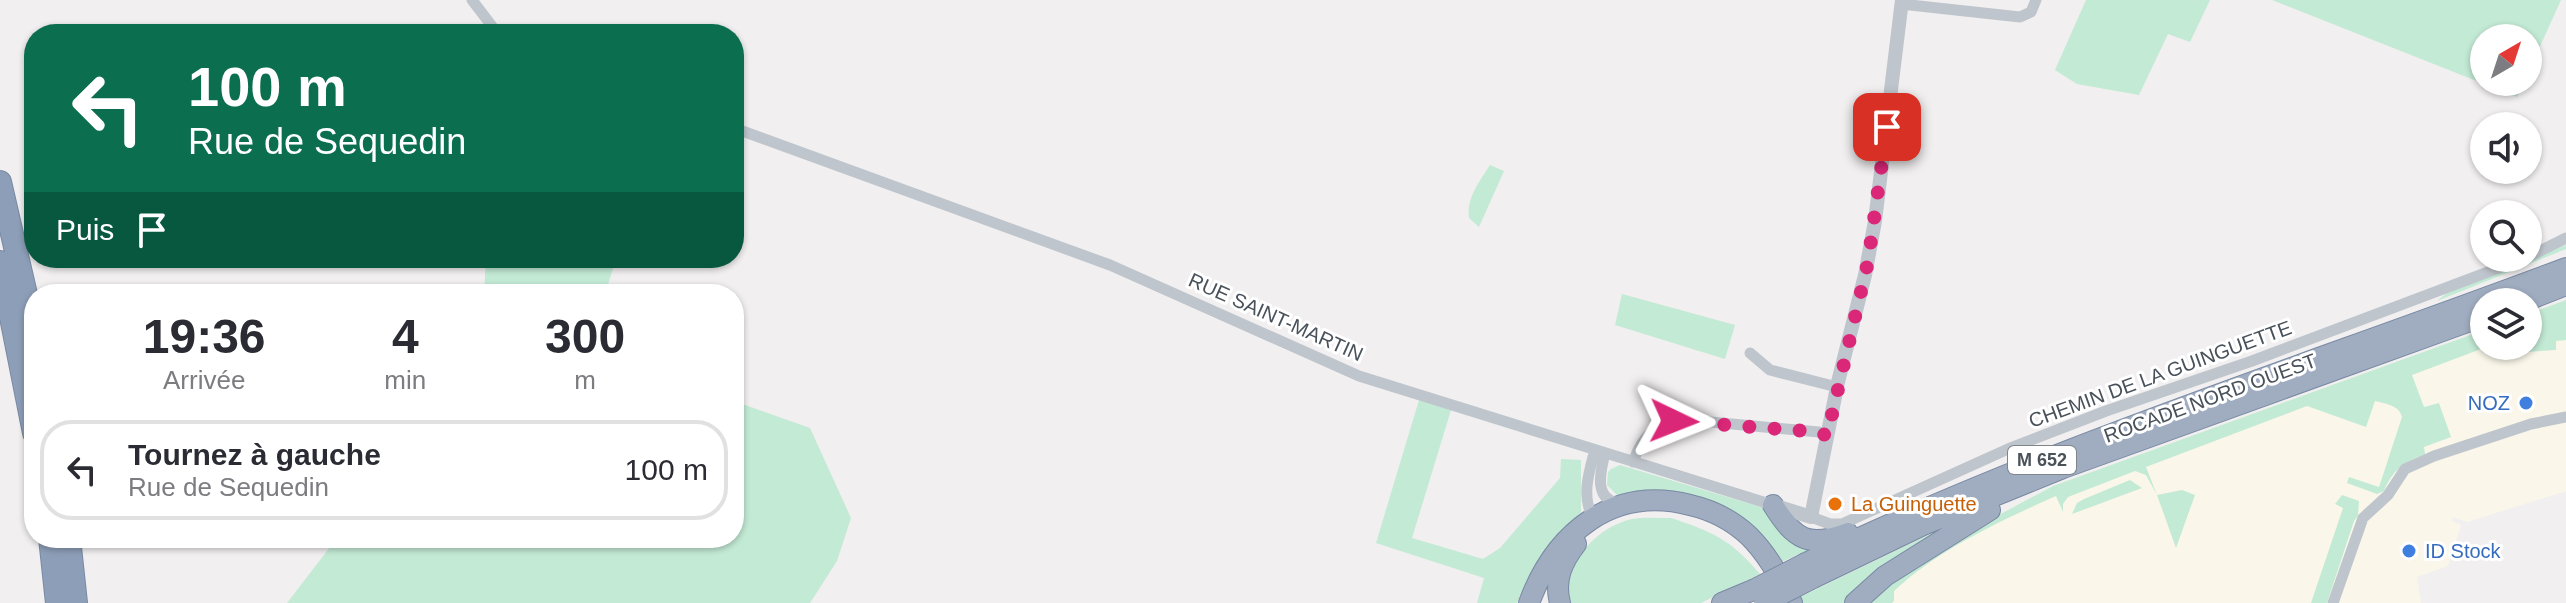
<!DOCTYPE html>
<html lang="fr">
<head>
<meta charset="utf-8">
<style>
  :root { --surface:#fff; --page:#f2f2f3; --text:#2b2b33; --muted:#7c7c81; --line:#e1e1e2 }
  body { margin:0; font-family:Helvetica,sans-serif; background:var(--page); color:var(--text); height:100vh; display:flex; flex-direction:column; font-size:30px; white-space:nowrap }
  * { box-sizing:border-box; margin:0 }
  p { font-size:26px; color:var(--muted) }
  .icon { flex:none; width:44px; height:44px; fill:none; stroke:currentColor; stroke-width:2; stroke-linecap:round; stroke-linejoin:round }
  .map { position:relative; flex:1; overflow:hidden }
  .panel { position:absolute; left:24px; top:284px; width:720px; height:264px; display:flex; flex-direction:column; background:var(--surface); border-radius:32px; box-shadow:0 2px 6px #0004 }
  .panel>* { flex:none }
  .hud { position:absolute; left:24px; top:24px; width:720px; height:244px; border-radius:32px; box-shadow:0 2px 6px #0004; background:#0b6e4f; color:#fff; overflow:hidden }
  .needle { width:52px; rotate:39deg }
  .fabs { position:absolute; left:2470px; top:24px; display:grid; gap:16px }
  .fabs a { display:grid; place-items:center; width:72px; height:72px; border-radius:50%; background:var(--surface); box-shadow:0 2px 6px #0004; font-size:40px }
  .pin { position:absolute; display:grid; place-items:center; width:68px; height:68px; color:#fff; margin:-34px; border-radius:16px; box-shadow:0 4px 12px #0006 }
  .me { position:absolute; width:88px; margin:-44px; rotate:92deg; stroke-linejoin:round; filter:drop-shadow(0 0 6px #0008) }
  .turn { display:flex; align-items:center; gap:28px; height:168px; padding:0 32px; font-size:36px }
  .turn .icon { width:104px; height:104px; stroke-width:2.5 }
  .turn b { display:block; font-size:56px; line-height:68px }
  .then { display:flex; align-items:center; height:76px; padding:0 32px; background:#0003; gap:16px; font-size:30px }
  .eta { display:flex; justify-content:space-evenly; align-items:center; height:136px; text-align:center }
  .eta b { font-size:48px; font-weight:600; line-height:56px }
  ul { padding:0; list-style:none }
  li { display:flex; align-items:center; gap:24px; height:100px; margin:0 16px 12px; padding:0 16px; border:4px solid var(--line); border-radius:32px }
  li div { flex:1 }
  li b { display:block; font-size:30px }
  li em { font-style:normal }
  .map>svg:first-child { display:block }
</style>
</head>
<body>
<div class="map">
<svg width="2566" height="603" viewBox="0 0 2566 603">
  <rect width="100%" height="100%" fill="#f1efef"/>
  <!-- commercial -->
  <path fill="#faf7ea" d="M2566,300V491L2467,522L2453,517L2452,521L2461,525L2448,566L2417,577L2421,603H1831L2053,486L2484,330V346H2528V314Z"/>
  <!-- green -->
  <path fill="#c3ead5" d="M2086,0H2210L2190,42L2168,34L2139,95L2077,84L2055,70Z
    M2272,0H2561L2528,73V38H2484V82H2524L2517,97Z
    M1490,165L1504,171L1479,227L1469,218C1466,198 1480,181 1490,165Z
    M2566,245V249L2437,301L2448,292Z
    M486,258H614L616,259L605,294H484Z
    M1622,294L1735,325L1725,359L1615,325Z
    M2566,300V340L2556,341V350L2525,352L2523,346H2528V314Z
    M2484,330V346H2489L2412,375L2424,407L2439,403L2451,437L2424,447L2425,454C2404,463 2393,469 2384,491L2377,494L2347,483L2349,477L2379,487L2402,417C2399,405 2386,404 2375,401L2366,427L2307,406L2146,467L2157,495L2182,490L2195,495L2176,548L2157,495L2146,475L2135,471L2068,497L2063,504V512L2056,496C2000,521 1939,549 1894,591V601L1892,603H1865L1946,543L2053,486Z
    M1419,400L1451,410L1412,538L1483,559L1500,548L1560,478L1561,459L1581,460V513C1554,540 1530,567 1517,603H1477L1484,578L1376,543Z
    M734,401L810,428L851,518L837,561L810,603H287L337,538H734Z
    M1620,465L1771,510L1821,545L1781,562L1710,501L1680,492L1654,491L1619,497L1607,485L1608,472L1611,469Z
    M2130,480L2142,488L2072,514L2077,503L2084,499Z
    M2342,495L2359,501L2358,516L2354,521L2327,603H2311L2343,508L2335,504Z
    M1671,518C1713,532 1730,539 1760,574L1701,603H1571C1560,566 1596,527 1632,519C1644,517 1658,518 1671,518Z
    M1951,524L1848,603H1803L1800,597Z"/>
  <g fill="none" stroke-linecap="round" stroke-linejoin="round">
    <!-- trunk casing -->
    <g stroke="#7889a3" stroke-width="22">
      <path id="trunk" d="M2523,302L2566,285
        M1773,505C1795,540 1808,548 1848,533
        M1806,563C2052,445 2312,364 2566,268
        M1815,577L1923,525L2063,468L2484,316
        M1529,603C1555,533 1612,485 1690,505C1712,510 1732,520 1749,536C1768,555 1781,578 1792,603
        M1560,603C1554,580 1562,562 1576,544
        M1722,603L1753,590
        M1855,603L1885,576L1990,510"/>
    </g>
    <!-- motorway casing -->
    <g stroke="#7889a3" stroke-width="24">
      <path id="motorway" d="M0,182L34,329
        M0,262L34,433
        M50,538L57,603
        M69,538L76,603"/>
    </g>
    <!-- minor -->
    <path stroke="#bfc5cc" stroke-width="11" d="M472,0L498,34
      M1901,4L2020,17L2031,12L2036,0
      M734,128L1110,265L1359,376L1773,505
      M2528,257L2566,238
      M1750,353L1770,370L1837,387
      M1605,453C1600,473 1593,500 1621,504
      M1633,462C1643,434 1658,420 1689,420L1819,432L1827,436
      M1811,517L1830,524H1842L2008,449L2106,411L2252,361L2525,258
      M1593,518C1581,496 1589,472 1595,450
      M2333,603L2363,518L2388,495L2405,469L2434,456L2531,424L2566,417"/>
    <!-- tertiary -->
    <path stroke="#bfc5cc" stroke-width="14" d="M1773,505L1811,517L1838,382L1865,275L1875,221L1902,0"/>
    <!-- trunk -->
    <use href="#trunk" stroke="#a0adc1" stroke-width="20"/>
    <!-- motorway -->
    <use href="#motorway" stroke="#8d9eb8" stroke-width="22"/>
    <!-- trunk-bridge casing -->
    <g stroke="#7889a3" stroke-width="22" stroke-linecap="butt">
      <path id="trunk-bridge" d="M1753,590L1806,563
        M1764,603L1815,577"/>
    </g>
    <!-- trunk-bridge -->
    <use href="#trunk-bridge" stroke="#a0adc1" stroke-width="20"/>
  </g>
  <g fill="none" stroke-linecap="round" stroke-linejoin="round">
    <!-- route -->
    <path stroke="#db2777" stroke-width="14" stroke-dasharray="0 25.2" d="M1674,421L1819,432L1827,436L1868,262L1887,127"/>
  </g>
  <!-- markers -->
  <g fill="#3f7fe0" stroke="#fff" stroke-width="3">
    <circle cx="2526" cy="403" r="8"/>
    <circle cx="2409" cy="551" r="8"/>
  </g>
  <circle fill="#e8710a" stroke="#fff" stroke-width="3" cx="1835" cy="504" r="8"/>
  <g text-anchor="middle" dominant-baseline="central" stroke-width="6" stroke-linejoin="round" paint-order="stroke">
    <!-- shield labels -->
    <rect fill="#fff" stroke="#80858c" stroke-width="2" x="2008" y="446" width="68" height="28" rx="6"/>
    <g font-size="18" font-weight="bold" fill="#49515a">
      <text x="2042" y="460">M 652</text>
    </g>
    <!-- street labels -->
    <g font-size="20" fill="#49515a" stroke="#fff">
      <text transform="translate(1276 317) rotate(24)">RUE SAINT-MARTIN</text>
      <text transform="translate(2160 374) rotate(-20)">CHEMIN DE LA GUINGUETTE</text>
      <text transform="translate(2210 398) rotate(-20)">ROCADE NORD OUEST</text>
    </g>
    <!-- shop labels -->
    <g font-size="20" fill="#366cbe" stroke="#fff" text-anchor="end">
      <text x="2510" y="403">NOZ</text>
      <text x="2425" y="551" text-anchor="start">ID Stock</text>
    </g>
    <!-- food labels -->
    <g font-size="20" fill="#c56008" stroke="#fff" text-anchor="start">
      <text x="1851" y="504">La Guinguette</text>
    </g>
  </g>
</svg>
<div class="fabs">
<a><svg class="needle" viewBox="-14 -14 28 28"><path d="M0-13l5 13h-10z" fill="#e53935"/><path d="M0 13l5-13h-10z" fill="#7c7c81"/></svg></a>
<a><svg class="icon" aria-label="sound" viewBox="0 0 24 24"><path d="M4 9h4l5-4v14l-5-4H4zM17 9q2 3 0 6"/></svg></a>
<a><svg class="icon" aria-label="search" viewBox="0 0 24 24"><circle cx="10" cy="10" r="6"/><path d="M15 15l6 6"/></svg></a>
<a><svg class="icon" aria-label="layers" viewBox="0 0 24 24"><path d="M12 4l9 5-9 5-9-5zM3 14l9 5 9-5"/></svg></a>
</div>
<div class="pin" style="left:1887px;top:127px;background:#d93025"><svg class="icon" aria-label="arrive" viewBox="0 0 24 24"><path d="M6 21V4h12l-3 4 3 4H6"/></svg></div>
<svg class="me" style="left:1674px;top:421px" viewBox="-20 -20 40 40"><path d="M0-17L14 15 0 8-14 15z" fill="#db2777" stroke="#fff" stroke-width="4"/></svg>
<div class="hud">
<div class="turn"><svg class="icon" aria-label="left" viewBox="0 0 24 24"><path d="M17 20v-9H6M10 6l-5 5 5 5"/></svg><div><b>100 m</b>Rue de Sequedin</div></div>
<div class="then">Puis<svg class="icon" aria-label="arrive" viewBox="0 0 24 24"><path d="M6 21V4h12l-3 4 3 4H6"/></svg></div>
</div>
<section class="panel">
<div class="eta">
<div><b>19:36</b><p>Arrivée</p></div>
<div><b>4</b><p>min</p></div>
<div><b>300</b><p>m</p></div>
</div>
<ul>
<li><svg class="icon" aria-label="left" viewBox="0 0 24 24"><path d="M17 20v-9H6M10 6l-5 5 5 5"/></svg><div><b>Tournez à gauche</b><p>Rue de Sequedin</p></div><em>100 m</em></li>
</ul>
</section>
</div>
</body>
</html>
